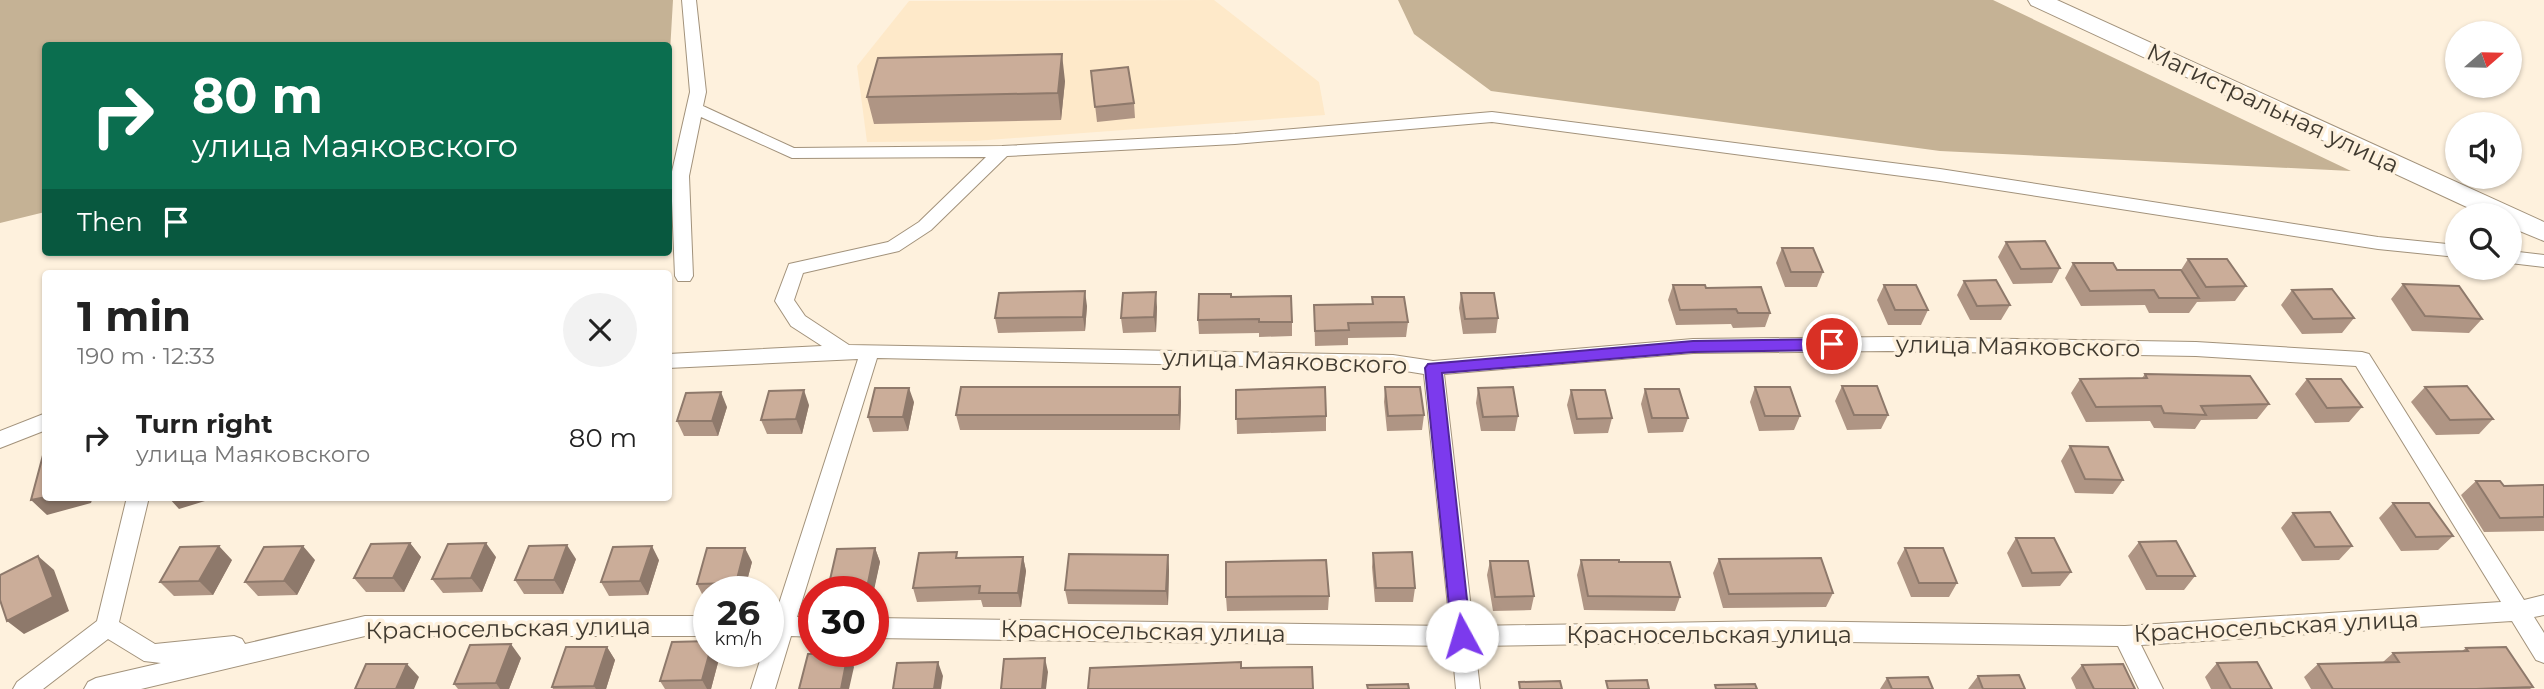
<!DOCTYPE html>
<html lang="en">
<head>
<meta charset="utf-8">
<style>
  :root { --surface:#fff; --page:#f2f2f2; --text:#222; --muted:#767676 }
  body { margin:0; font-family:Montserrat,sans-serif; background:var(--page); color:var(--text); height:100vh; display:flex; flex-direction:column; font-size:26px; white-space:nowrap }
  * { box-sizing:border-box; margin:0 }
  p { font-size:23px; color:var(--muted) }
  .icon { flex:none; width:38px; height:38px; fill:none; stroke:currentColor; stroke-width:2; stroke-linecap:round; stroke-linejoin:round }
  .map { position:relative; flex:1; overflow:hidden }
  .details { position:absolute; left:42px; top:270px; width:630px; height:231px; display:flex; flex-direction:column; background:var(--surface); border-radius:7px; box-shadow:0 2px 5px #0004 }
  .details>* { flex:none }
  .hud { position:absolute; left:42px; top:42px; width:630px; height:214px; border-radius:7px; box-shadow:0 2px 5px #0004; background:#0b6e4f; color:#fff; overflow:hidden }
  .needle { width:46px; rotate:70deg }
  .fabs { position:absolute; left:2445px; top:21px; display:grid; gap:14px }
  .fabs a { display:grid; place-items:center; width:77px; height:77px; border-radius:50%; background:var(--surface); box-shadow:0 2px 5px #0004; font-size:35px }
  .speed { position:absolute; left:693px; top:576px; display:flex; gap:14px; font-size:35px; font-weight:700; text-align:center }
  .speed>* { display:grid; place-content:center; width:91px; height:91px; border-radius:50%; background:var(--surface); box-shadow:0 2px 5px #0004; line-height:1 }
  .speed small { font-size:18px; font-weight:400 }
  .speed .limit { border:10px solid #d22; background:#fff; color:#111 }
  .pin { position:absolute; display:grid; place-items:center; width:60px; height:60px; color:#fff; margin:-30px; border:4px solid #fff; border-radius:50%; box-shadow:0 2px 7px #0007 }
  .me { position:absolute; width:77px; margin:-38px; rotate:354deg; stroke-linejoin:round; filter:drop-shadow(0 0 5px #0008) }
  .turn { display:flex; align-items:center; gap:24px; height:147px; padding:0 35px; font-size:32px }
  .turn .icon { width:91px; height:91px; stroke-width:2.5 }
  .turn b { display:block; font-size:49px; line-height:60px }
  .then { display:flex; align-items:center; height:66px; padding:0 35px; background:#0003; gap:14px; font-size:26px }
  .round { display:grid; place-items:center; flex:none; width:74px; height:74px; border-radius:37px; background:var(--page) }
  .overview { display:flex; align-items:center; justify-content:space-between; height:119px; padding:0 35px }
  h1 { font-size:42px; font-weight:700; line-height:52px }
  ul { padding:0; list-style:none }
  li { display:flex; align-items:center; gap:21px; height:98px; padding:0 35px }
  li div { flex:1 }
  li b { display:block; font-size:26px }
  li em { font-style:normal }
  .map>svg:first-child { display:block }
</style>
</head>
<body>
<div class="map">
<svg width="2544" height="689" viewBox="0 0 2544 689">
  <rect width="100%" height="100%" fill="#fef1dd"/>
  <!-- built -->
  <path fill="#fee9c9" d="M1214,0L1319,82L1325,115L975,141L867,142L857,66L909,1Z"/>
  <!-- forest -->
  <path fill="#c5b295" d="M0,0H673L669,69L668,46H46L45,212L0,223Z
    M1398,0H1993L2351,171L1940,151L1491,91L1414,34Z"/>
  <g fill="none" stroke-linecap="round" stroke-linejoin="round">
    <!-- street casing -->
    <g stroke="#a2927b" stroke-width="2">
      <path id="street" d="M682,0H696L706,92L703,106L794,148L1002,146L1235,134L1492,112L1940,169L2378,237L2457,245V257L2378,249L1940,181L1492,122L1235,144L1007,156L931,230L899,251L803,273L794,300L805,316L849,345L1393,355L1433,361L1693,339L1888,337L2196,342L2362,352L2369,354L2524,600L2544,595V615L2534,617L2544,633V663L2536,660L2512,621L2141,645L2163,689H2139L2118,646L1775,641L1475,646L1480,689H1456L1452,646L873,638V618L1450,626L1424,374L1393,369L877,358L797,617H814V637L791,636L775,689H751L763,651H768V616H775L858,359L668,368V354L822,346L791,326L775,301L789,264L888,242L919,222L986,157L792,158L701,117L689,176L693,276L690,281H678L675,276L671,176L690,92ZM1888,351L2196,356L2356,366L2501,602L2125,626L1775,621L1473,626L1444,374L1693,353Z
        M2510,251L2544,255V267L2510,263Z
        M46,413V430L0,448V431Z
        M127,497H149L119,622L155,644L234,636L242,639L245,644L365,616H709V636H365L141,689H84L88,682L96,678L161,663L144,661L108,639L43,689H13L17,682L97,621Z"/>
    </g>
    <!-- secondary casing -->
    <g stroke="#a2927b" stroke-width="2">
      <path id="secondary" d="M2028,0H2057L2544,222V241L2510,227V215H2484L2031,5Z"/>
    </g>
    <!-- street -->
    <use href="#street" fill="#fff" fill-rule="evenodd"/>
    <!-- secondary -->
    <use href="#secondary" fill="#fff" fill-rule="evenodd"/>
  </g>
  <!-- wall -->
  <path fill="#af9584" d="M1091,71L1134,103L1135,118L1097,122Z
    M1065,81L1061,120L874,124L867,97Z
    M2006,242L2060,268L2052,283L2013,284L1998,257Z
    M1782,248L1823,272L1817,287H1785L1776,263Z
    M2188,259L2246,286L2235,301L2197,302L2189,313H2149L2145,305L2081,306L2065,278L2073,263L2117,270H2181Z
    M1964,281L2010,305L2001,320H1970L1957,295Z
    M2403,284L2482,319L2469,333L2412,331L2391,299Z
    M1673,285L1706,288L1770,313L1765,327L1733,328L1731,324L1676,325L1668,300Z
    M1884,285L1928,310L1921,325H1888L1877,300Z
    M2292,290L2354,318L2342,333L2302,334L2281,305Z
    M1461,293L1498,318L1496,333L1463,334L1459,308Z
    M1231,297L1292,322V336L1259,337V333L1199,334L1198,320Z
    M1372,297L1408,322L1406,337L1348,338V345L1315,346L1314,305L1372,304Z
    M1087,306L1085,331L998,333L995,318Z
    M1157,307L1156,332L1123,333L1121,318Z
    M2145,374L2269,404L2257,419L2201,420L2195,429L2154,428L2150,421L2086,422L2071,393L2080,379L2142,378Z
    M2307,379L2362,407L2349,422L2315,423L2295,394Z
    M1842,386L1888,415L1881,429L1847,430L1835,401Z
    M1385,387L1424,415L1422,430L1387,431L1384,402Z
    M1755,387L1800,416L1794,430L1759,431L1750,402Z
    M2425,387L2493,419L2479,434L2436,435L2411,402Z
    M1478,388L1518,416L1515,431H1481L1476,403Z
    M1645,389L1688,418L1683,432L1648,433L1641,404Z
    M1236,390L1326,416V431L1237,434Z
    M1571,390L1612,418L1608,433L1574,434L1567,405Z
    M1181,401L1180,430H960L956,415Z
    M914,402L908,431L873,432L868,417Z
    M809,405L802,434H767L761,420Z
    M727,407L718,436H684L677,421Z
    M2070,446L2123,480L2113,494L2075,493L2061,461Z
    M2476,481L2504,486L2544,485V531L2484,532L2461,495Z
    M2393,503L2453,536L2438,550L2401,551L2379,518Z
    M2293,513L2352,546L2339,560L2302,561L2281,528Z
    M2016,538L2071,572L2060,586L2022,587L2007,553Z
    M2139,542L2195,576L2184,590H2146L2128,556Z
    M410,543L421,557L404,592H366L354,578Z
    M875,548L880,562L873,592H832L829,584Z
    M1905,548L1957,583L1949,597H1911L1897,563Z
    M1373,553L1415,588L1413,602H1375L1372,567Z
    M1168,555L1169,570L1168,605L1068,604L1065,590Z
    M496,557L482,592L443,593L432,579Z
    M1023,557L1026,571L1021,607H983L981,600L917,602L913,588L959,558Z
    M576,559L563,594H524L515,580Z
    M1719,559L1833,593L1826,607L1723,608L1713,573Z
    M232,560L213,595L174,596L160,582Z
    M315,560L297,595L258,596L245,582Z
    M659,560L648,595L609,596L601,582Z
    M1581,560L1619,562L1680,597L1675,611L1584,610L1577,575Z
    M1490,561L1534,596L1531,610L1493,611L1487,575Z
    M752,562L744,592H709V597L704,598L697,584Z
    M1329,596L1328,610L1227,611L1226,597Z
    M607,647L615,660L606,689H553L552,687Z
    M2466,648L2533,687L2530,689H2311L2304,677L2318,664L2383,662L2393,653L2462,651Z
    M709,651H718L720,655L711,689H665L660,681Z
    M521,658L509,689H458L454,684Z
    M2217,663L2272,689H2211L2205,677Z
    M2082,665L2135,689H2076L2071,678Z
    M1978,676L2025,689H1968Z
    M1887,678L1933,689H1880Z"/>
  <!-- shaded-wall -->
  <path fill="#8e796b" d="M1062,54L1065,81L1061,120L1058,93Z
    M1085,291L1087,306L1085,331L1083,317Z
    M1156,292L1157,307L1156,332L1154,317Z
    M1180,387L1181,401L1180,430L1179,415Z
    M909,388L914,402L908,431L903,417Z
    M804,390L809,405L802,434L796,419Z
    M721,392L727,407L718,436L712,421Z
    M46,497H93L91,503L47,515L31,500Z
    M168,497H218L179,509Z
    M410,543L421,557L404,592L393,578Z
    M486,543L496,557L482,592L471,578Z
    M567,545L576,559L563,594L554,580Z
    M219,546L232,560L213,595L199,581Z
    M303,546L315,560L297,595L284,581Z
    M652,546L659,560L648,595L640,581Z
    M745,548L752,562L744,592H740L736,583Z
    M875,548L880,562L873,595V592H871L868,583Z
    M1168,555L1169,570L1168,605L1166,591Z
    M38,556L54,570L69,611L24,634L7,621Z
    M1023,557L1026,571L1021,607L1018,593Z
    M511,644L521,658L509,689H500L496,683Z
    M607,647L615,660L606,689H596L594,686Z
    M710,651H718L720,655L711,689H707L702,680Z
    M848,653L854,667L849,689H841Z
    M1045,658L1048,672L1046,689H1042Z
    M938,662L943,676L941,689H934Z
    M407,664L419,677L414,689H396Z"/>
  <!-- building -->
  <path fill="#cbad99" stroke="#8e796b" stroke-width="2" d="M1062,54L1058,93L867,97L878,58Z
    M1128,67L1134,103L1095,107L1091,71Z
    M2045,241L2060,268L2021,269L2006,242Z
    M1782,248H1813L1823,272H1791Z
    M2188,259H2227L2246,286L2206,287Z
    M2073,263H2113L2117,270H2181L2199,298H2159L2154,290L2090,291Z
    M1996,280L2010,305L1977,306L1964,281Z
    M2403,284L2459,286L2482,319L2425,316Z
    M1673,285H1705L1706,288L1761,287L1770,313H1738L1736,309L1680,310Z
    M1884,285H1916L1928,310H1895Z
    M2332,289L2354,318L2313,319L2292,290Z
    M1085,291L1083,317L995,318L999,293Z
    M1156,292L1154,317L1121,318L1123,293Z
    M1461,293H1494L1498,318L1465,319Z
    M1199,294H1231V297L1291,296L1292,322H1259V319L1198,320Z
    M1372,297H1404L1408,322L1348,323L1349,330L1315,331L1314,305L1373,304Z
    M2145,374L2250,376L2269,404L2201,406L2206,415L2164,413L2161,406L2096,407L2080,379L2147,378Z
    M2307,379H2341L2362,407L2327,408Z
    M1842,386H1877L1888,415H1854Z
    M2467,386L2493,419L2450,420L2425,387Z
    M961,387H1180L1179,415H956Z
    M1325,387L1326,416L1236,419V390Z
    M1385,387H1420L1424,415L1388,416Z
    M1513,387L1518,416L1483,417L1478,388Z
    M1755,387H1790L1800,416H1765Z
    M875,388H909L903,417H868Z
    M1645,389H1679L1688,418H1652Z
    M804,390L796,419L761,420L769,391Z
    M1571,390H1605L1612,418L1577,419Z
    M721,392L712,421H677L686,393Z
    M46,444V497L31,500Z
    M2070,446L2108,447L2123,480L2085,479Z
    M2476,481H2500L2504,486L2544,485V517L2500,518Z
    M2393,503H2429L2453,536L2416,537Z
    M2330,512L2352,546L2315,547L2293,513Z
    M2016,538H2054L2071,572L2032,573Z
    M2176,541L2195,576H2157L2139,542Z
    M410,543L393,578H354L371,544Z
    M486,543L471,578L432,579L448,544Z
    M567,545L554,580H515L529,546Z
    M219,546L199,581L160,582L180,547Z
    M303,546L284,581L245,582L264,547Z
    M652,546L640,581L601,582L613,547Z
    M707,548H745L736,583L697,584Z
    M875,548L868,583L829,584L837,549Z
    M1905,548H1943L1957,583H1919Z
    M957,552L956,558L1023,557L1018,593H979L980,586L913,588L919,553Z
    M1412,552L1415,588H1376L1373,553Z
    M1069,554L1168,555L1166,591L1065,590Z
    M38,556L53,597L7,621L0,600V575Z
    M1821,558L1833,593L1729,594L1719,559Z
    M1326,560L1329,596L1226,597V562Z
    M1581,560H1619V562H1670L1680,597L1588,596Z
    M1490,561H1528L1534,596L1495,597Z
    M709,641V651H710L702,680L660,681L672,642Z
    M511,644L496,683L454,684L470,645Z
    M566,647H607L594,686L552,687Z
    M2506,647L2533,687L2476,689H2333L2318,664L2399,662L2393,653L2468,651L2466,648Z
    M848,653L841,689H799L808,654Z
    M1045,658L1042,689H1001L1004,659Z
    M938,662L934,689H893L897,663Z
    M1241,662V668L1312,667L1313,689H1088L1090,668Z
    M2257,662L2272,689H2231L2217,663Z
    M366,664H407L396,689H355Z
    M2123,664L2135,689H2094L2082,665Z
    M2019,675L2025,689H1983L1978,676Z
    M1928,677L1933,689H1892L1887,678Z
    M1647,680L1649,689H1608L1606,681Z
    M1560,681L1562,689H1520L1519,682Z
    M1408,684L1409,689H1368L1367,685Z
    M1755,684L1757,689H1716L1715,685Z"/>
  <!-- route -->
  <path fill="#7c3aed" stroke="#51269a" stroke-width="2" d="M1832,339L1840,344L1832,350L1693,352L1442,373L1471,636L1469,642L1462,644L1455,642L1452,636L1425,368L1428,364L1693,341Z"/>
  <g text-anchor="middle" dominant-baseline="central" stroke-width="7" stroke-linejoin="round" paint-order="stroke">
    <!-- street labels -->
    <g font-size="24" fill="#403a30" stroke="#fef1dd">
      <text transform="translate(2273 108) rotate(25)">Магистральная улица</text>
      <text transform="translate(2018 346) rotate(1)">улица Маяковского</text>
      <text transform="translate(1285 361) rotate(2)">улица Маяковского</text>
      <text transform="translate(2276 626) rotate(-3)">Красносельская улица</text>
      <text transform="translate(508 628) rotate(-1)">Красносельская улица</text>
      <text transform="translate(1143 631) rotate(1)">Красносельская улица</text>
      <text x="1709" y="634">Красносельская улица</text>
    </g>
  </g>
</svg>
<div class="fabs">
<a><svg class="needle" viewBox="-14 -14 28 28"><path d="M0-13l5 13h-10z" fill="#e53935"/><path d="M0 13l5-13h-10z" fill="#767676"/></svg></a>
<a><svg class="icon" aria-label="sound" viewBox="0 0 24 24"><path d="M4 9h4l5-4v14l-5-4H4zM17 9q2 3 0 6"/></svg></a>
<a><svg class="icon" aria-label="search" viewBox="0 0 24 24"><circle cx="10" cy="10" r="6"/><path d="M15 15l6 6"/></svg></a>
</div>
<div class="speed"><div>26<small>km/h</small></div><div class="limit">30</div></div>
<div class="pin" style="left:1832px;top:344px;background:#d93025"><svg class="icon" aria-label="arrive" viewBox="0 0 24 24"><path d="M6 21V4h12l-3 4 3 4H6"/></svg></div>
<svg class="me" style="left:1462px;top:636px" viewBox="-20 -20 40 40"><circle r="19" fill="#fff"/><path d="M0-13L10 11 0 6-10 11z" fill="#7c3aed"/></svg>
<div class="hud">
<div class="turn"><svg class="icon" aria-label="right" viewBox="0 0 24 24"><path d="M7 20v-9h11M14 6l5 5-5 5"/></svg><div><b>80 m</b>улица Маяковского</div></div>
<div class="then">Then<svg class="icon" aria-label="arrive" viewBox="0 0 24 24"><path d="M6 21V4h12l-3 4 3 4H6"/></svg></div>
</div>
<section class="details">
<div class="overview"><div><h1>1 min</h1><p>190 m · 12:33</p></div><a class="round"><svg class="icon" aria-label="close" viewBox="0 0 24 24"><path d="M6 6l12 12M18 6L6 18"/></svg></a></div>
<ul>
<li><svg class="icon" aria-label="right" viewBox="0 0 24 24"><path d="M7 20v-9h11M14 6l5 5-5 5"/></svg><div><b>Turn right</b><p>улица Маяковского</p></div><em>80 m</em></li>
</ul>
</section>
</div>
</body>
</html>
